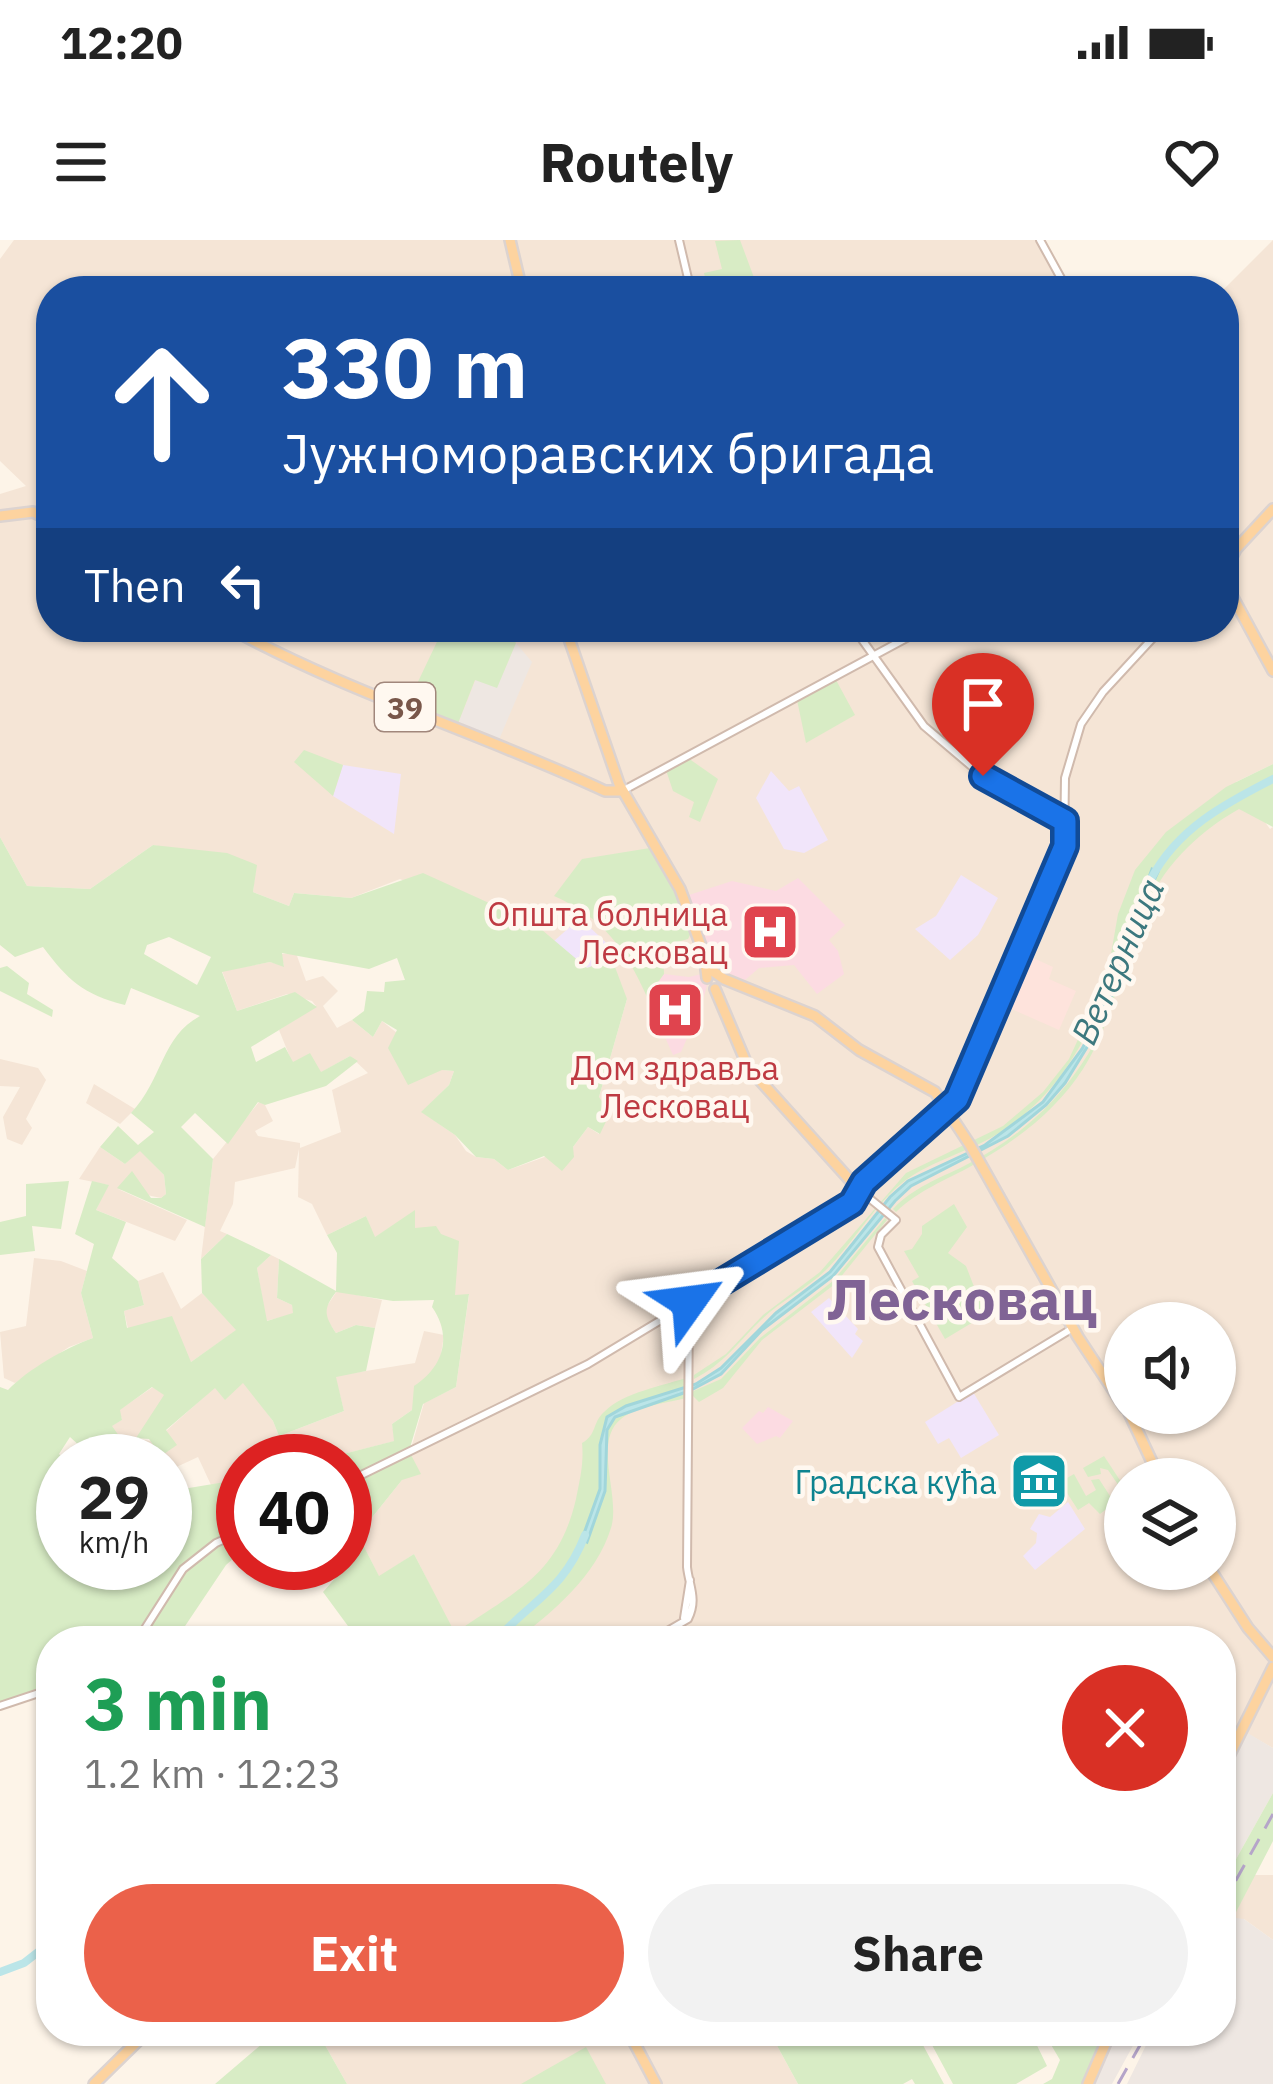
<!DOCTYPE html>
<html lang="en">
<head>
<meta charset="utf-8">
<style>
  :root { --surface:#fff; --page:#f2f2f2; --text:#222; --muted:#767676; --accent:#eb614a }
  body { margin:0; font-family:"IBM Plex Sans",sans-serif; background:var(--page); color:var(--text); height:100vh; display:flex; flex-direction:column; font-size:45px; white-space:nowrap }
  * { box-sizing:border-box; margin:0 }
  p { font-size:39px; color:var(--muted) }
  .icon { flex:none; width:66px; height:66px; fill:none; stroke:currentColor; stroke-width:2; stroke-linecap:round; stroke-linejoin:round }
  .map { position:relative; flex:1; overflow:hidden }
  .panel { position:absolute; left:36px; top:1386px; width:1200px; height:420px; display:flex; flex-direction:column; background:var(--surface); border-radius:48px; box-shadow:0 3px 9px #0004 }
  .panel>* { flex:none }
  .top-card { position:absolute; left:36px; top:36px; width:1203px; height:366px; border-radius:48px; box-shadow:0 3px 9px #0004; background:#1a4fa0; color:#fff; overflow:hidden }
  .fabs { position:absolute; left:1104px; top:1062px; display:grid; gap:24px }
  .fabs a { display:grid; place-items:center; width:132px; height:132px; border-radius:50%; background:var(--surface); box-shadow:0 3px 9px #0004; font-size:60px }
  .speed { position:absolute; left:36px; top:1194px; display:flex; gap:24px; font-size:60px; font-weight:700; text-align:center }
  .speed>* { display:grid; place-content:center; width:156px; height:156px; border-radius:50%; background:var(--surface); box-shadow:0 3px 9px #0004; line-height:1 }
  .speed small { font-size:30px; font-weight:400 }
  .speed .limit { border:18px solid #d22; background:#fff; color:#111 }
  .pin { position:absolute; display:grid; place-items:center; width:102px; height:102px; color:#fff; margin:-123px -51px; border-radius:50% 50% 50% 0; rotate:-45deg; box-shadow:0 0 12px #0007 }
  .pin .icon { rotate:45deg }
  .me { position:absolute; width:132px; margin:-66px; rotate:59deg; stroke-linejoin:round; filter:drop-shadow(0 0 9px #0008) }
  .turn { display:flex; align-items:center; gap:42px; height:252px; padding:0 48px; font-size:54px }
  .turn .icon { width:156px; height:156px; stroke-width:2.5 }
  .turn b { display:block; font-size:84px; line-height:102px }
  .then { display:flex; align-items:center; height:114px; padding:0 48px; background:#0003; gap:24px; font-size:45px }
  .round { display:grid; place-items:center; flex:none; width:126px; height:126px; border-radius:63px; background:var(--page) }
  .head { display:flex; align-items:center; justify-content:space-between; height:204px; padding:0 48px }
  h1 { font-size:72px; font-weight:700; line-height:90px; color:#1e9e55 }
  .cta { display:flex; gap:24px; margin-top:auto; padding:24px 48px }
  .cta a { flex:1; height:138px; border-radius:72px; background:var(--accent); color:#fff; font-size:48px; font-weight:700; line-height:138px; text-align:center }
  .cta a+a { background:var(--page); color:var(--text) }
  .status { display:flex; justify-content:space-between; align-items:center; height:84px; padding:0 60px; background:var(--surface); direction:ltr }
  .status svg { height:33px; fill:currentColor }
  header { display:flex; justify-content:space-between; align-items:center; height:156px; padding:0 48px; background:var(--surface); font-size:54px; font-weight:700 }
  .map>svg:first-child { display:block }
</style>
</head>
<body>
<div class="status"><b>12:20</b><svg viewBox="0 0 49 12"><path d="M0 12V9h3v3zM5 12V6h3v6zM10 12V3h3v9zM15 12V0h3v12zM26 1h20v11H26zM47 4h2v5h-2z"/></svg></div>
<header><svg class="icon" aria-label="menu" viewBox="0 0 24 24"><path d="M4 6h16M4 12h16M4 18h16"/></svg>Routely<svg class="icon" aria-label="heart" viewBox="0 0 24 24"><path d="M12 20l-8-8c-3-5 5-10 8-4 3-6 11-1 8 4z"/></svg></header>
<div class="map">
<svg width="1273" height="1844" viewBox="0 0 1273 1844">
  <rect width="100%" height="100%" fill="#fdf4e8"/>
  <!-- residential -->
  <path fill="#f5e5d6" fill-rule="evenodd" d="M14,0H1040L1068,51H51V387H1224L1222,51L1273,0V524L1236,542L1270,589L1273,587V1508L1241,1490L1226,1520L1221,1518V1401H458L414,1314L379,1337L358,1295L402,1240L424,1163L456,1147L469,1055L455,1056V1042L415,988V971L374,998L366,976L327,995L312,964L298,957L299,909L295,928L235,942L233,964L220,991L227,994L201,1019L213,919L259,862L265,865L273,881L255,891L258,896L300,903V908L341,892L332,850L368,833L350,816L320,833L292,822L279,790L316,766L312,761L287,754L237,771L222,731L270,722L284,726L281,714L296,713L306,741L323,736L338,751L323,766L337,788L352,780L373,797L382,781L443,830L454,831L449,845L422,872L455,895L466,911L476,917L494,919L508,930L573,907L588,887L599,894V857L627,759L587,728L400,639L351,658L294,653L289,666L253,652L256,625L153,605L90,649L27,646L0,597V254L26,246L0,221V19ZM1125,1083H1215V1173H1125ZM1125,1239H1215V1329H1125Z
    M0,819L38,828L46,840L26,879L32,888L22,905L7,899L3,877L20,847L0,846Z
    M94,844L135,869L120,884L86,863Z
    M100,907L125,924L140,910L164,935L166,954L161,958L118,949L187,980L175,1001L96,970L108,945L79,939Z
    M271,1015L279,1019L277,1058L292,1065L294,1074L266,1081L257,1028Z
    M34,1018L61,1021L87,1031L81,1053L93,1098L69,1107L15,1143L4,1138L0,1092L26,1086Z
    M163,1032L181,1069L202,1053L237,1090L191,1122L128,1089L124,1071L144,1065L138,1041Z
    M337,1051L382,1060L375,1088L356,1085L336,1093L325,1077V1069Z
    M424,1091L444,1095L440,1121L412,1170L392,1184L395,1201L316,1221H243V1239L211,1245L198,1217L170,1230L177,1250L165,1252V1221H123L129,1210L111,1186L122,1180L119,1170L153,1147L165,1155L138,1199L176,1205L166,1191L215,1147L244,1142L273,1181L279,1196L344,1171L335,1136L415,1123Z
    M1254,1635H1273V1700L1244,1679L1231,1682Z
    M317,1791H769L798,1844H347Z"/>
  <!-- commercial -->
  <path fill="#fee3dc" d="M1029,716L1053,727L1049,739L1076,751L1059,790L1007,767Z"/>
  <!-- industrial -->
  <path fill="#eee7e2" d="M516,403L532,422L498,502L457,486L476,439L497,447Z
    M1241,1489L1273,1508V1553L1221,1646V1532Z
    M1236,1678L1244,1679L1273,1700V1844H1127L1153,1791H1221V1701Z
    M1111,1791H1141L1112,1844H1088Z"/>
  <!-- education -->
  <path fill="#f1e5fa" d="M343,525L401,534L394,594L333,556Z
    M771,531L789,551L799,546L828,600L804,613L784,609L756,558Z
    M961,635L998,658L978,695L950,720L915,689L936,676Z
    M580,678L617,713L612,719L587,728L554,701Z
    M829,1058L858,1089L855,1094L863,1101L852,1118L811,1072Z
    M973,1152L999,1195L961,1218L949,1198L938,1204L925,1182Z
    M1068,1262L1085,1289L1035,1330L1023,1316L1036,1303L1037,1293L1030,1289L1039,1274L1050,1277Z"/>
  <!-- medical -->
  <path fill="#fcdbe2" d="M798,638L845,685L829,700L838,711L844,734L817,754L794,725L759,728L745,740L728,733L713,718L689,655L732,641L776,651Z
    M706,733L707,745L702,764L681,812L673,815L647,757L664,734L689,737Z
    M768,1167L793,1181L780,1198L776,1196L757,1204L742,1188L759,1171L763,1173Z"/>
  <!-- green -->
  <path fill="#d8ecc5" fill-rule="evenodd" d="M740,0L759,51H708L704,33L722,29L715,1Z
    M444,387H503L516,403L497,448L475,440L457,486L406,467Z
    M836,440L855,475L806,503L797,460Z
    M304,510L343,525L333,556L294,522Z
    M688,518L718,539L700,582L689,577L694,562L673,551L666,530Z
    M1273,524V587L1239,569C1196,593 1161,629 1142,675C1120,727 1114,780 1083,829C1056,871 1016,901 973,925C945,941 920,949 896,972L893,969C914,947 938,939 964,926C1027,895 1076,846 1105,782L1094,778C1070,832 1033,878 979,904C948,919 917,927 892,952C868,975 851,1005 827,1029C808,1048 782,1060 762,1079C739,1101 724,1124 694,1139V1135L726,1114L763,1075L820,1032L906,933L1003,886L1043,852L1069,819L1107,737L1118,674L1135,630L1166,592L1226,547Z
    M0,597L27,646L90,649L153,605L227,613L257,625L253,652L289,666L294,653L351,658L423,633L535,684L587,728L612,719L627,759L599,857L610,873L600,894L588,887L573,907L574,917L562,931L544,916L508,930L494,919L476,917L455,895L421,872L449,845L454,831L442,830L408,845L388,808L397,790L382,781L373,797L352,780L364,771L367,751L384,752L385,742L405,740L397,718L369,729L282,713L284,727L270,722L222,732L237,771L295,752L317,767L251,807L256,822L285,807L293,822L310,813L321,832L350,816L358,821L326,846L265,865L258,862L228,904L195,873L181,887L213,919L205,987L117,948L132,931L151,958H161L166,954L164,935L140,911L125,924L100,907L118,886L138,905L154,892L131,873C163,839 161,797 200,776L131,748L125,765C82,754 68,740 43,707L15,717L0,705ZM169,697L211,717L197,745L144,714L147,705Z
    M650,608L679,661L691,693L688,699L663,706L664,734L647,757C626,709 602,677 554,656L582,619Z
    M7,726L29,743L27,754L53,770L52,777L0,751V728Z
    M69,941L61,989L32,986L35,1011L0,1015V982L26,976V944Z
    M92,941L109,945L96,970L126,982L112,1018L138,1041L144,1065L124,1071L127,1088L172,1076L191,1122L236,1090L202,1053L201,1019L227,994L271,1015L257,1028L267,1081L293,1073L292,1065L277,1058L279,1019L336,1051L337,1013L327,995L366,976L375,997L415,970V988L436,986L441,994L459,1001L455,1055L469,1054L456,1147L423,1164L409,1211L421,1234L402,1240L358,1295L379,1336L414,1314L455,1393C515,1351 558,1336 576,1259C580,1239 584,1223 582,1203C597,1195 592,1183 604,1172C624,1152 663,1146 689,1137V1153L721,1139L760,1098L833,1041L885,978L887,980L835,1044L762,1100L723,1148L699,1162L693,1156C671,1163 640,1164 621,1179C592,1202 621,1256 611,1288C596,1336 554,1371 515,1401H458L454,1394L446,1401H359L323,1352L338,1335L332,1323H345V1282L366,1267L370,1254L345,1264V1221H316L394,1201L392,1184L412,1170L414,1146C443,1127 453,1097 432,1067L434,1060L393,1061L336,1052C323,1069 324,1075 336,1093L356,1085L375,1088L366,1131L336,1137L344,1171L279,1196L273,1181L243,1143L225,1160L215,1148L166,1190L177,1205L161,1216L149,1199L136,1198L164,1155L152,1147L120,1170L122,1180L112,1186L129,1210L123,1221H96L70,1197L59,1214L67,1221H63V1323H165V1252L243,1239V1310L226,1325L175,1401H137L163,1355L130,1401H51V1444L0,1466V1147L8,1150C27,1130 65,1108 93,1098L81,1053L94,1004L75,994Z
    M954,964L967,987L948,1013L966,1026L985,1075L945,1099L912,1041L919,1037L904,1011L912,1009L922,994V986Z
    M1104,1216L1125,1248V1255L1100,1274L1089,1263L1078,1270L1060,1242L1074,1234L1086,1256L1096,1250L1091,1240L1099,1239L1110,1256L1121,1249L1108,1230L1100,1228L1101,1234L1088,1237L1083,1228Z
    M1273,1553V1601L1221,1701V1646Z
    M264,1791H317L347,1844H215L269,1798Z
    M769,1791H921L917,1794L944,1844H915L912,1839L903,1844H798Z
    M957,1791H1030L1047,1826L1016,1844H953L932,1805Z
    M1043,1791H1078L1102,1801L1086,1844H1043L1052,1839L1060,1820Z
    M586,1807L606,1844H521Z"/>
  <!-- water -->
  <path fill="#bbe5e8" stroke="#a1d6db" stroke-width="3" d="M1152,629L1158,632L1140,670L1103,781L1065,843L1046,865L1008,896L911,946L895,961L833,1036L762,1090L721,1134L689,1151L615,1177L607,1190L605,1251L587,1302L582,1299L600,1249V1205L607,1177L626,1166L696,1144L721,1128L776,1073L830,1032L890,957L908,941L985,905L1043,862L1082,809L1094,786Z"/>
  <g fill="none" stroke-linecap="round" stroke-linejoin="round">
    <!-- river -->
    <path stroke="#bbe5e8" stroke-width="8" d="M1151,639C1177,589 1224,564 1273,539
      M495,1401C532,1360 564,1350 585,1295
      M0,1732L24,1723L51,1702"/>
    <!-- minor casing -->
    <g stroke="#d0baad" stroke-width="10">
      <path id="minor" d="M679,0L691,51
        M1040,0L1068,51
        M853,387L924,486L983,536L1065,581
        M624,550L927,387
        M948,869L957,859L1064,609L1065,538L1081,484L1103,452L1163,387
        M345,1243L588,1124L845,969L854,961L858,949L896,980L881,995L878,1007L959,1157L1073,1088
        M684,1378L690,1340
        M137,1401L183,1329L216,1303L243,1291
        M650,1401L688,1379C698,1359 689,1346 687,1327L689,1062
        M0,1466L51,1449"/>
    </g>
    <!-- major casing -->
    <g stroke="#dcd3d0" stroke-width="14">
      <path id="major" d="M510,0L522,51
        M0,276L33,272L51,280
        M1225,331L1230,352L1273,431
        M1224,332L1236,309L1273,269
        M228,387C348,453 481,493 605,551H622
        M565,387L619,544L680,649L704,714L707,738
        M704,714L714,732L724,739L815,776L859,810L935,852L970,905L1078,1097L1125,1168
        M715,749L748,827L858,949L948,869
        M1129,1173L1160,1239
        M1210,1329L1248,1388L1273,1417
        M1221,1532L1273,1427
        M628,1791L656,1844
        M94,1844L148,1791
        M1088,1844L1111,1791"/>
    </g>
    <!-- minor -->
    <use href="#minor" stroke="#fff" stroke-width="6"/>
    <!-- major -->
    <use href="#major" stroke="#fdd39f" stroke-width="9"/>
    <!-- rail -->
    <path stroke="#b5a5c9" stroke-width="3" stroke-dasharray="18 12" stroke-linecap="butt" d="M1221,1667L1273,1574
      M1118,1844L1148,1791"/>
  </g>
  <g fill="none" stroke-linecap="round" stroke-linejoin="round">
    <!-- route casing -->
    <g stroke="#114b97" stroke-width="30">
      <path id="route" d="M689,1062L852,963L864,942L957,859L1065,606V581L983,536"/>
    </g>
    <!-- route -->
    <use href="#route" stroke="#1a73e8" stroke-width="21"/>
  </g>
  <!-- icons -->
  <defs>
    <g id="hospital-square" transform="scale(3)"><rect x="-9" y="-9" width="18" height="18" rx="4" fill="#e0444e" stroke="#fff8f0"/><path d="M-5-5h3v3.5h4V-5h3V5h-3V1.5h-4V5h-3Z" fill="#fff"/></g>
    <g id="museum-square" transform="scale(3)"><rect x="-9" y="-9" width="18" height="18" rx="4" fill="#0f9aa8" stroke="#fff8f0"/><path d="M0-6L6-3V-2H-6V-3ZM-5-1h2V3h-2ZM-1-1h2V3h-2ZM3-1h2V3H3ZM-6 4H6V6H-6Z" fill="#fff"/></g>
  </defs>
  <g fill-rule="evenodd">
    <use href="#hospital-square" x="770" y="692"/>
    <use href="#hospital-square" x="675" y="770"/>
    <use href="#museum-square" x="1039" y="1241"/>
  </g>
  <g text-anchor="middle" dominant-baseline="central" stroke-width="9" stroke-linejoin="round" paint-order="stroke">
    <!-- shield labels -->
    <rect fill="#fff8f0" stroke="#a1877c" stroke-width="3" x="375" y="443" width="60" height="48" rx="9"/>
    <g font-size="30" font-weight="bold" fill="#79574a">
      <text x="405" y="467">39</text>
    </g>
    <!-- health labels -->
    <g font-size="33" fill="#be3a42" stroke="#fff8f0" text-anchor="end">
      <text x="728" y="673">Општа болница<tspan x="728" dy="38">Лесковац</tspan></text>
      <text x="675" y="827" text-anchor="middle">Дом здравља<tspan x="675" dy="38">Лесковац</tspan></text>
    </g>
    <!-- culture labels -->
    <g font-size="33" fill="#0d838f" stroke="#fff8f0" text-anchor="end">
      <text x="997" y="1241">Градска кућа</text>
    </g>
    <!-- water labels -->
    <g font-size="36" font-style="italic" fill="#3c787e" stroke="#fff8f0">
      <text transform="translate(1117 721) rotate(-66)">Ветерница</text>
    </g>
    <!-- town labels -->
    <g font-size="57" font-weight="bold" fill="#806395" stroke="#fff8f0">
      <text x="962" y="1059">Лесковац</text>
    </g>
  </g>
</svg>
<div class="fabs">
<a><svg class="icon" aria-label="sound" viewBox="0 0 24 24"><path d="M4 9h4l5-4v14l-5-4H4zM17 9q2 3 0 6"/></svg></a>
<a><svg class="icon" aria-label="layers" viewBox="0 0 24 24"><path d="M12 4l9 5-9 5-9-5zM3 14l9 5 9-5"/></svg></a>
</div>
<div class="speed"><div>29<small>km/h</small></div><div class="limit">40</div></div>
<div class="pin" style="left:983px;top:536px;background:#d93025"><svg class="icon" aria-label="arrive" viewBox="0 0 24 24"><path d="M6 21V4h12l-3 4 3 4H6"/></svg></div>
<svg class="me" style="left:689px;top:1062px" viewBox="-20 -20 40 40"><path d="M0-17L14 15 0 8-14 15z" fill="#1a73e8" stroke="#fff" stroke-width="4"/></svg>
<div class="top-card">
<div class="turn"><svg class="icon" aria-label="ahead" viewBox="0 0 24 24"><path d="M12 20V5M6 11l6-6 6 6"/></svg><div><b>330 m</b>Јужноморавских бригада</div></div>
<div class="then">Then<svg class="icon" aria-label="left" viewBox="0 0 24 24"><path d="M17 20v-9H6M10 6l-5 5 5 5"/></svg></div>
</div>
<section class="panel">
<div class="head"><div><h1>3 min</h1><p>1.2 km · 12:23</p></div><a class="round" style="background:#d93025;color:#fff"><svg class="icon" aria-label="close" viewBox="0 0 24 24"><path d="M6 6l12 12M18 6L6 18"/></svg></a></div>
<div class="cta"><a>Exit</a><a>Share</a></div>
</section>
</div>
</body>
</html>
